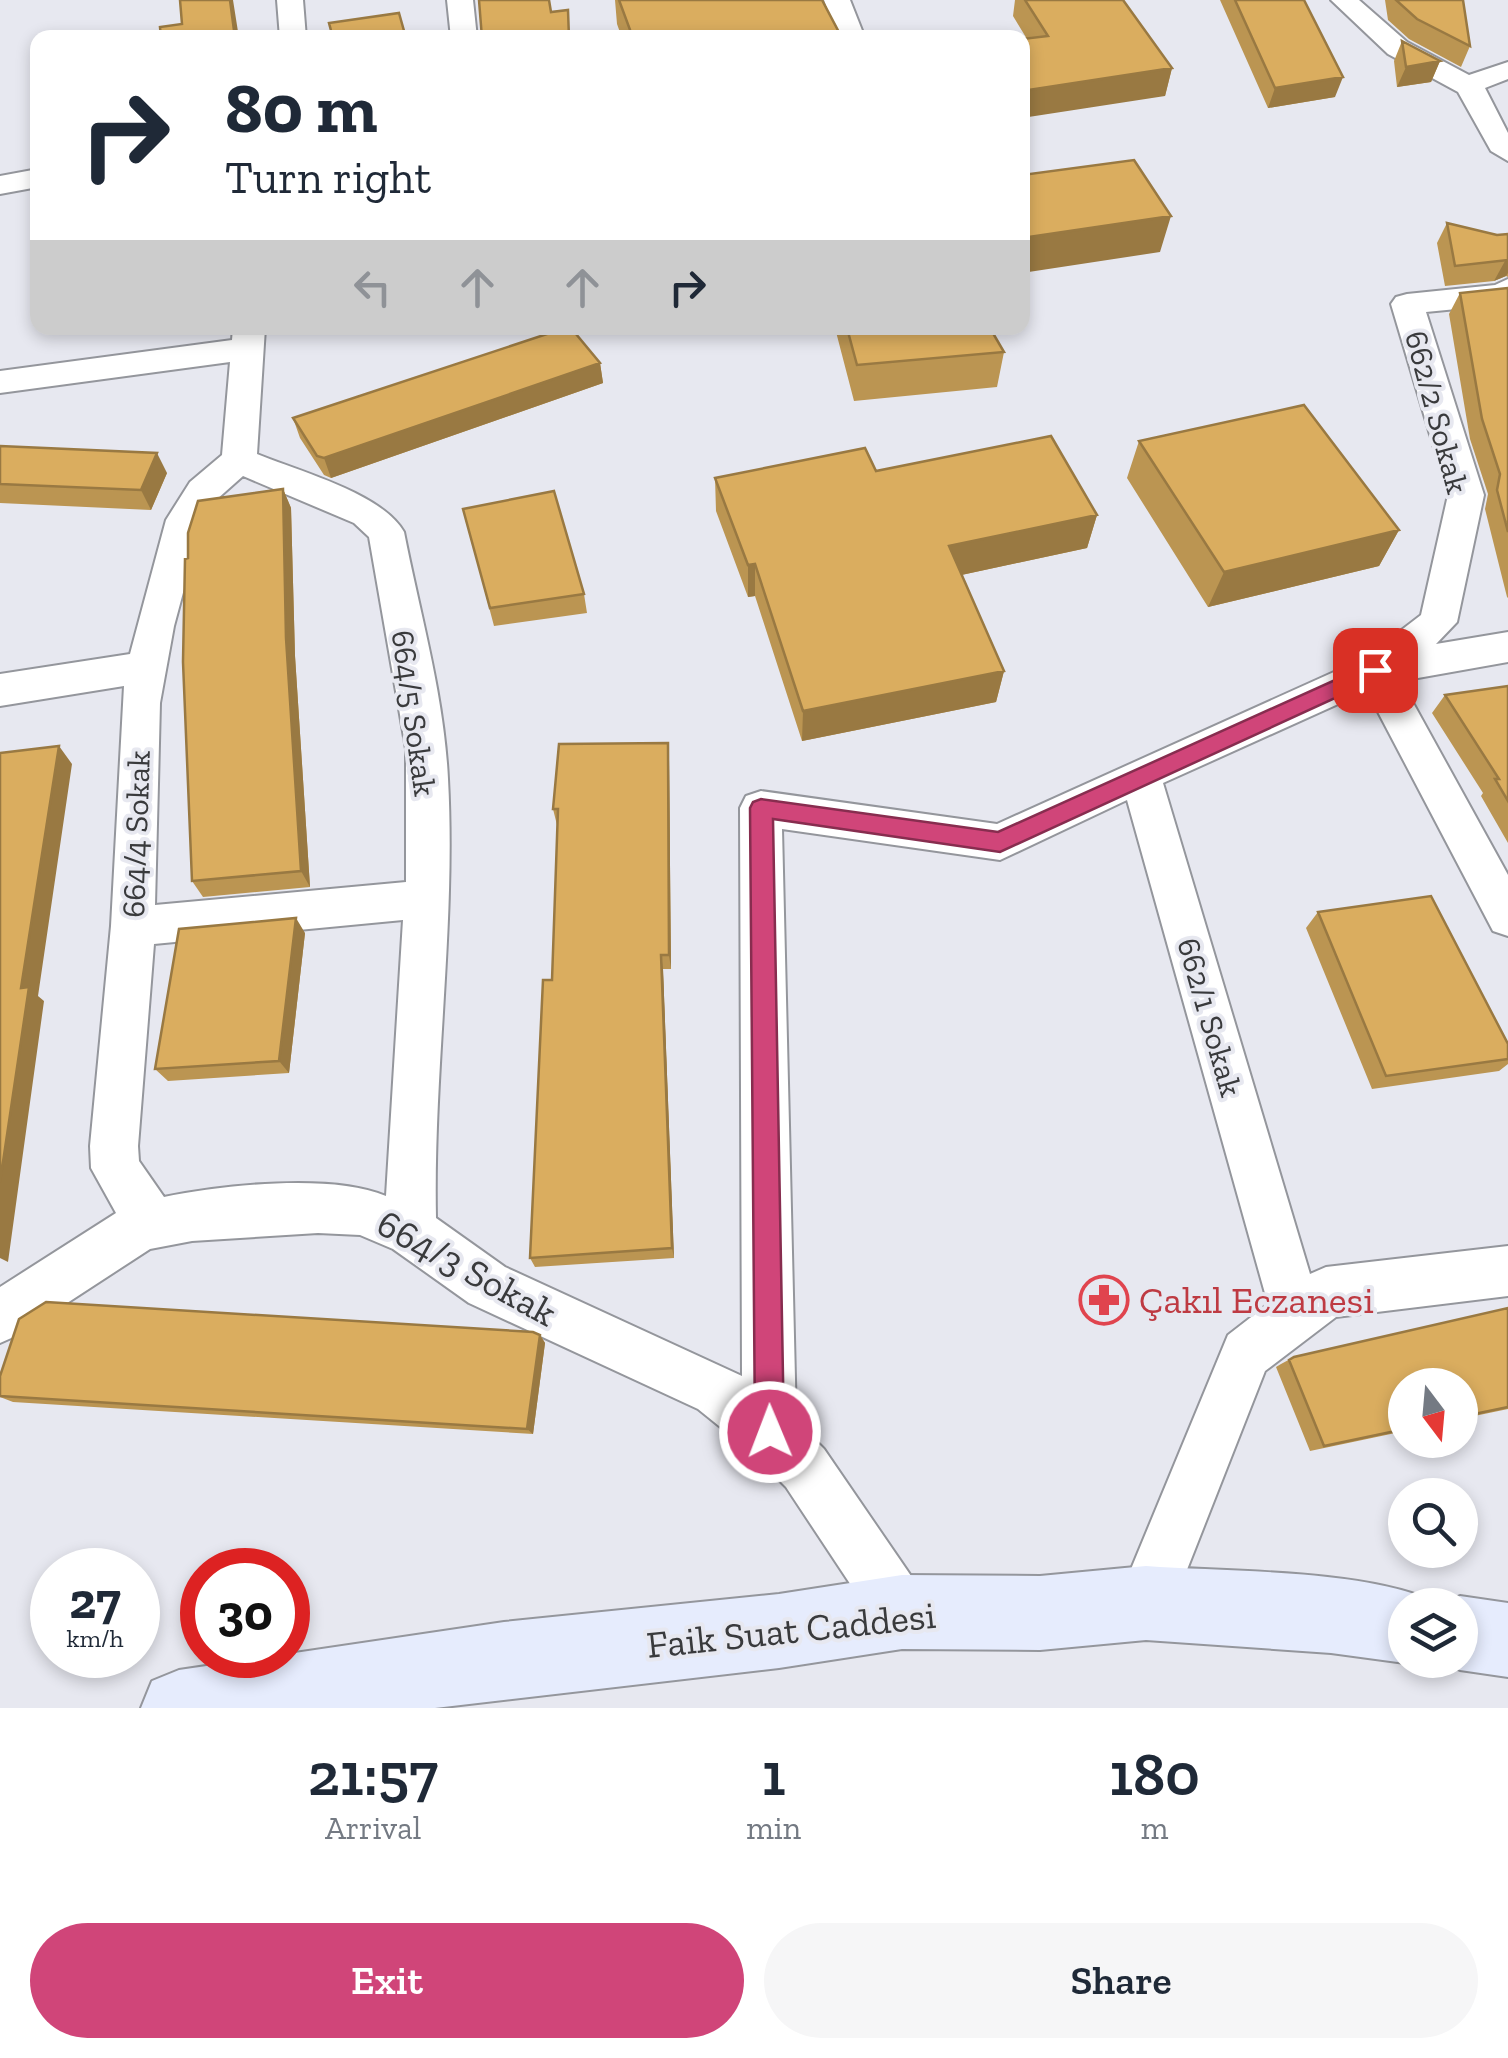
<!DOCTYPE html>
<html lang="en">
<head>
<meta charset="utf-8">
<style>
  :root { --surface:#fff; --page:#f6f6f7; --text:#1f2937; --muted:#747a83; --accent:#d04579 }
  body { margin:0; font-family:"Zilla Slab",serif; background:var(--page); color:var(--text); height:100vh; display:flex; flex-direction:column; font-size:38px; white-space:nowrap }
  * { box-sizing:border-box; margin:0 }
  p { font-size:32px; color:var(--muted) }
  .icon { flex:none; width:55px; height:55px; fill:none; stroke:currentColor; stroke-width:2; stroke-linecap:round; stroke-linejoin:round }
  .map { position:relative; height:1708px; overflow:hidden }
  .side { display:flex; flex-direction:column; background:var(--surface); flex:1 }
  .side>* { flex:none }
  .top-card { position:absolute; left:30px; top:30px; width:1000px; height:305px; border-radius:20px; box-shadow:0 5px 15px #0003; background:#fff; color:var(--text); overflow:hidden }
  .needle { width:65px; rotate:164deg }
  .fabs { position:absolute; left:1388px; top:1368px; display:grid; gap:20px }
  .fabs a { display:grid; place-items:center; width:90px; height:90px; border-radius:50%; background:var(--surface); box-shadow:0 5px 15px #0003; font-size:50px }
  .speed { position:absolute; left:30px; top:1548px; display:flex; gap:20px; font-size:50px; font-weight:700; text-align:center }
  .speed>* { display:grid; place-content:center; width:130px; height:130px; border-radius:50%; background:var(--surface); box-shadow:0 5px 15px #0003; line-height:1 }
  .speed small { font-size:25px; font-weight:400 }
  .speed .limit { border:15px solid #d22; background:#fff; color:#111 }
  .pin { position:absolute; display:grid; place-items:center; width:85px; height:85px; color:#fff; margin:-42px; border-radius:20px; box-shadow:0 5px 15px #0006 }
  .me { position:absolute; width:110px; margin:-55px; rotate:359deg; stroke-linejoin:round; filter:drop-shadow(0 0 8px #0008) }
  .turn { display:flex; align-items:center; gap:35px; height:210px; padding:0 30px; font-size:45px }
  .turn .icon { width:130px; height:130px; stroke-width:2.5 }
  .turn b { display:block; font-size:70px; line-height:85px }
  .lanes { display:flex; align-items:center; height:95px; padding:0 30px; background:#0003; justify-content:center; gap:50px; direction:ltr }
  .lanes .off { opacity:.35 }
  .eta { display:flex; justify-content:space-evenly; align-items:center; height:170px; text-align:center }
  .eta b { font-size:60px; font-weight:600; line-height:70px }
  .cta { display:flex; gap:20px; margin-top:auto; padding:20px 30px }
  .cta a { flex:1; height:115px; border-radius:60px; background:var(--accent); color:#fff; font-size:40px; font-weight:600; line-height:115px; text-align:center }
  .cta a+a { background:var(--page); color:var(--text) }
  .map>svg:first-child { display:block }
</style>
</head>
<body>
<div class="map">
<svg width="1508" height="1708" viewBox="0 0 1508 1708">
  <rect width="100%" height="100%" fill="#e7e8f0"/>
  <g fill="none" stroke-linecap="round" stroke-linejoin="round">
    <!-- street casing -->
    <g stroke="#94969c" stroke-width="4">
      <path id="street" d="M277,0H303L306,38H280Z
        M447,0H473L477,38H451Z
        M824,0H850L865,38H838Z
        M1331,0H1359L1407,42L1469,75L1508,62V79L1485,88L1508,133V161L1491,151L1458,92L1388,54Z
        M38,169V187L0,194V176Z
        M1508,279V304L1426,312L1484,495L1457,622L1436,644L1508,632V662L1401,681L1508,875V936L1493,931L1367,691L1163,783L1310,1274L1326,1267L1508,1246V1296L1336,1317L1265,1371L1166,1623L1146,1632L1126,1623L1117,1603L1228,1335L1268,1304L1127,800L1000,860L782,829L796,1421L824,1449L922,1592L931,1612L922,1632L902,1641L882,1632L786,1487L750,1451L698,1409L469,1303L393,1249L360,1235L318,1233L192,1241L150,1249L18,1335L0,1343V1287L116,1213L91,1168L90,1146L111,926L124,686L0,706V674L130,654L166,520L190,482L222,455L230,362L0,393V371L232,340L233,328H265L257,454C298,471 382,493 404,532C420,614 444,695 448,779C456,925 433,1071 436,1218L505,1267L742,1376L740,808L746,796L761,791L997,824L1365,658L1421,615L1448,495L1391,304L1396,297L1407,294L1495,285ZM243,476L354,523L369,537L406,749V882L155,905L160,703L174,626L202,522L216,500ZM403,920L386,1196C332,1173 222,1185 164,1197L139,1161L138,1146L154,944Z"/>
    </g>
    <!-- secondary casing -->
    <g stroke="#94969c" stroke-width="4">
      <path id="secondary" d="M1146,1566C1228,1572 1358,1569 1431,1600L1434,1605H1405V1660H1413L1405,1663L1331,1653L1146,1640L1040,1650L902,1649L779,1668L435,1708H141L152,1681L179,1670L504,1622L779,1594L902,1575L1040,1576Z
        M1460,1596L1508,1603V1677L1460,1670L1435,1660H1460V1605H1438Z"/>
    </g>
    <!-- street -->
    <use href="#street" fill="#fff" fill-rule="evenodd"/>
    <!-- secondary -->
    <use href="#secondary" fill="#e6ecfd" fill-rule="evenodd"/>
  </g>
  <!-- wall -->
  <path fill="#bb9552" d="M615,0H822L842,38H622L617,24Z
    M1015,0H1123L1172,68L1165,96L1027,39L1013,16Z
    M1220,0H1304L1335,97L1268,108Z
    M1385,0H1463L1470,46L1461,67L1409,39L1388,20Z
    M1402,41L1440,61L1431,82L1397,87L1394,61Z
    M1447,223L1497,235L1508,234V277L1506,276L1494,281L1445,286L1437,243Z
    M1508,288V598L1507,597L1485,509L1488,494L1470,439L1449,314L1460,293Z
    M835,328H990L1004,352L997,387L854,401Z
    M600,363L603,383L331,478L324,475L300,438L293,418Z
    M1139,441L1399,530L1379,566L1208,607L1127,478Z
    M0,446L167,473L151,510L0,503Z
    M876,471L1097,515L1087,548L961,575L1004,671L996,702L802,741L755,596L748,597L716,511L715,478Z
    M283,489L291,508L295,656L310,887L203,897L192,881L188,558Z
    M463,509L584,594L587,613L494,626Z
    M1508,686V843L1481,796L1483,793L1432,713L1445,695Z
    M668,743L669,760L671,969H663L674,1258L535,1267L530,1258L552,980L557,825L553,809Z
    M1318,912L1508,1044V1064L1499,1071L1372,1089L1306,928Z
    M305,933L289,1073L168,1081L155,1069Z
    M1508,1308V1409L1460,1419V1385H1405V1431L1310,1451L1276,1367L1281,1364L1294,1357Z
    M540,1335L545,1343L533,1434L13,1402L0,1397V1376Z"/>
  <!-- shaded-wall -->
  <path fill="#997942" d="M230,0H233L239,38H235Z
    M1440,61L1431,82L1397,87L1406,67Z
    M1172,68L1165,96L1022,118V91Z
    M1343,77L1335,97L1268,108L1275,88Z
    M1171,216L1160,252L1022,273V238Z
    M1508,260V273L1506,276L1494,281L1505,261Z
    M600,363L603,383L331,478L324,458Z
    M157,453L167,473L151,510L141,490Z
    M283,489L291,508L295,656L310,887L301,871L286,638Z
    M1097,515L1087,548L943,579L949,546Z
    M1399,530L1379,566L1208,607L1224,572Z
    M755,564V596L748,597V565Z
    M1004,671L996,702L802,741L803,711Z
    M668,743L669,760L671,969L669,955Z
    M59,746L72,764L38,996L44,1001L8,1262L0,1258V1182L21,988Z
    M296,918L305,933L289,1073L279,1061Z
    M661,955L663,969L674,1258L672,1248Z
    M540,1335L545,1343L533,1434L527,1429Z"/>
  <!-- building -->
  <path fill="#daad5f" stroke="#997942" stroke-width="2.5" d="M180,0H230L235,38H161L160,27L182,24Z
    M479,0H549L551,12L568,10L569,38H482Z
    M619,0H822L842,38H633Z
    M1025,0H1123L1172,68L1022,91V39L1048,36Z
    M1235,0H1304L1343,77L1275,88Z
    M1396,0H1463L1470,46L1417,19Z
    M399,13L406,38H333L329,23Z
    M1402,41L1440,61L1406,67Z
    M1134,160L1171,216L1022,238V175Z
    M1447,223L1497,235L1508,234V260L1455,266Z
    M1508,288V532L1497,490L1500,474L1482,419L1460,293Z
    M565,328H571L600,363L324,458L317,456L293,418Z
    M847,328H990L1004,352L857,365Z
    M1304,405L1399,530L1224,572L1139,441Z
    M1051,436L1097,515L949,546L1004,671L803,711L755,564L748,565L715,478L865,448L876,471Z
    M0,446L157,453L141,490L0,484Z
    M283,489L286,638L301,871L192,881L183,662L185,559L188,558V533L198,501Z
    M554,491L584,594L490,608L463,509Z
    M1508,686V801L1495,779H1499L1445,695Z
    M668,743L669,955H661L672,1248L530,1258L543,980H552L558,809H553L559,744Z
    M59,746L21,988L29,987L0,1182V753Z
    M1431,896L1508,1044V1059L1386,1076L1318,912Z
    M296,918L279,1061L155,1069L179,929Z
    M46,1302L533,1332L540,1335L527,1429L0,1396V1376L19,1319Z
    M1508,1308V1407L1460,1417V1385H1405V1429L1324,1446L1289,1360L1294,1357Z"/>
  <!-- route -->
  <path fill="#d04579" stroke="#872d4f" stroke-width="2.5" d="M1375,662L1386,670L1383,676L1000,852L773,819L784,1432L780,1442L770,1447L759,1442L755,1432L750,808L753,802L761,799L998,832Z"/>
  <!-- icons -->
  <defs>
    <g id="pharmacy-ring" transform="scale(2.5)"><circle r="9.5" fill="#e7e8f0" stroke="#e0444e" stroke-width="1.5"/><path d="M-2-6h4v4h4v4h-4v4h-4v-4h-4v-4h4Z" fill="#e0444e"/></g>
  </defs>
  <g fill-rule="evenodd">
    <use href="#pharmacy-ring" x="1104" y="1300"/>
  </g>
  <g text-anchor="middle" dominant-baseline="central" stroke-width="8" stroke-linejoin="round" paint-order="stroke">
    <!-- street labels -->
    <g font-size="32" fill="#393a3c" stroke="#e7e8f0">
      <text transform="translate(1437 412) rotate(75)">662/2 Sokak</text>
      <text transform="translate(414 713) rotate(82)">664/5 Sokak</text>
      <text transform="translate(136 834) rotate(-88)">664/4 Sokak</text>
      <text transform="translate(1210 1017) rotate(74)">662/1 Sokak</text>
    </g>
    <!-- near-street labels -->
    <g font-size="38" fill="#393a3c" stroke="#e7e8f0">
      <text transform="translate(467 1268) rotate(29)">664/3 Sokak</text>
      <text transform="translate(791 1630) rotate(-6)">Faik Suat Caddesi</text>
    </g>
    <!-- near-health labels -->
    <g font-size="38" fill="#be3a42" stroke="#e7e8f0" text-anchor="start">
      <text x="1139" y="1300">Çakıl Eczanesi</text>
    </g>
  </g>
</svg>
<div class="fabs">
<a><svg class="needle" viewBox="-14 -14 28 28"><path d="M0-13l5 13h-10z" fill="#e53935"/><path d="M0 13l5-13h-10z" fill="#747a83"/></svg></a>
<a><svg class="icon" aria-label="search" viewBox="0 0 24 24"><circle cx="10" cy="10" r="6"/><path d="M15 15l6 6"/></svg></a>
<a><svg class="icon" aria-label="layers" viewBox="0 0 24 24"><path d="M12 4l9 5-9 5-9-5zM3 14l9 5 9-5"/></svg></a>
</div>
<div class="speed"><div>27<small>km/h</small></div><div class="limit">30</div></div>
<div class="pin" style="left:1375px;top:670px;background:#d93025"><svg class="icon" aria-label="arrive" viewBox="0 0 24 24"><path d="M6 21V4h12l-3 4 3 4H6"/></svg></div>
<svg class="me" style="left:770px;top:1432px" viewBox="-20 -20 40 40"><circle r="17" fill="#d04579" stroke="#fff" stroke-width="3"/><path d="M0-11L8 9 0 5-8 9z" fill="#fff"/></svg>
<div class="top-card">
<div class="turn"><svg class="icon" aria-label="right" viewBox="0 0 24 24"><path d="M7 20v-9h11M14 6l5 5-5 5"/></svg><div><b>80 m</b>Turn right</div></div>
<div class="lanes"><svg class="icon off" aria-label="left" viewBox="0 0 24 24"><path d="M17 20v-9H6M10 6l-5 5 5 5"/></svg><svg class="icon off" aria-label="ahead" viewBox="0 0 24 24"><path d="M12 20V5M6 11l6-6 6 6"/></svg><svg class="icon off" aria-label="ahead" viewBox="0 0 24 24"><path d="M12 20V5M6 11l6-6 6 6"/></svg><svg class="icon" aria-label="right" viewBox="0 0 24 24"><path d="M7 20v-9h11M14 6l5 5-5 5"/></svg></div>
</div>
</div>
<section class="side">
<div class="eta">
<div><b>21:57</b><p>Arrival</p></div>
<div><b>1</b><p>min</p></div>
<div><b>180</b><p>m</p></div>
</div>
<div class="cta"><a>Exit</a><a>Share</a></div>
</section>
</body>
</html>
